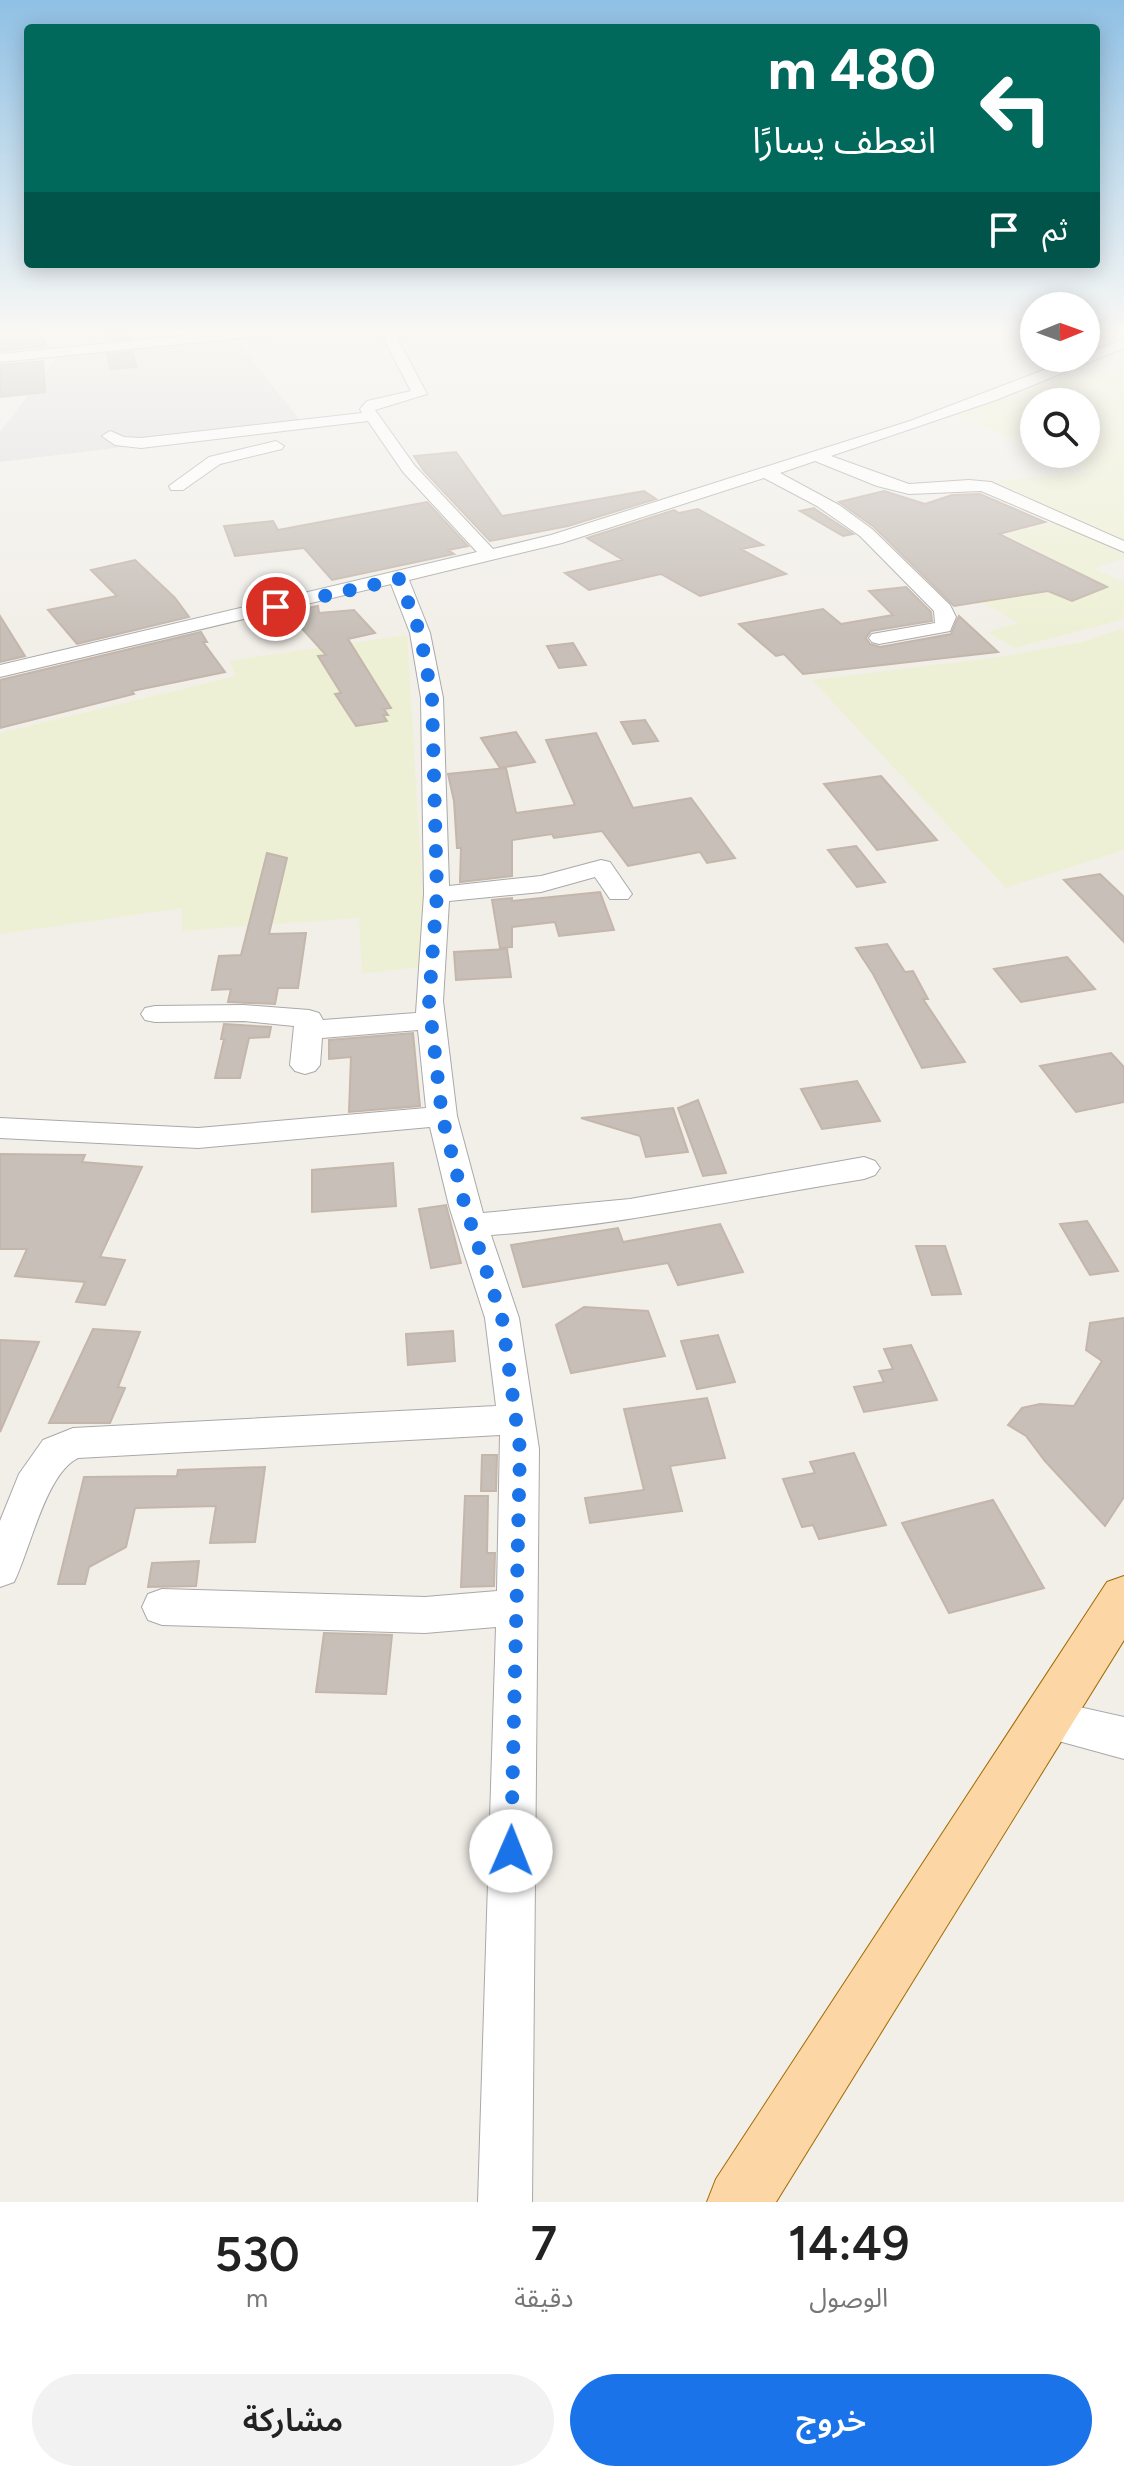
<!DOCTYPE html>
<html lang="ar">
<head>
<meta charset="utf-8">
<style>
  :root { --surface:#fff; --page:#f2f2f2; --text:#222; --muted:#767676; --accent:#1a73e8 }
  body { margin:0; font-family:Figtree,"Noto Sans Arabic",sans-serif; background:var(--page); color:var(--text); direction:rtl; height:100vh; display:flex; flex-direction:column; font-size:30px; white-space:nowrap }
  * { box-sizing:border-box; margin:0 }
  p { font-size:26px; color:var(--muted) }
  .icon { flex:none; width:44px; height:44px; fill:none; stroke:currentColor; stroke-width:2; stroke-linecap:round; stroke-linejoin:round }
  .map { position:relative; height:2202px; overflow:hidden; direction:ltr }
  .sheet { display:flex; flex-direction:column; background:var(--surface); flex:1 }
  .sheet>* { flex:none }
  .guide { position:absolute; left:24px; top:24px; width:1076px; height:244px; border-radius:8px; box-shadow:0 4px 20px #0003; direction:rtl; background:#00695c; color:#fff; overflow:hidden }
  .needle { width:52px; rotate:89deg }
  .controls { position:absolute; left:1020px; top:292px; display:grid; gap:16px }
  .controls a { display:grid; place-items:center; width:80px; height:80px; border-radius:50%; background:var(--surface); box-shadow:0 4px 20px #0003; font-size:40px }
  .pin { position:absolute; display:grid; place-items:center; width:68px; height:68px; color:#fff; margin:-34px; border:4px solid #fff; border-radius:50%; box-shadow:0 2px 8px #0007 }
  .me { position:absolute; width:88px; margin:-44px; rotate:1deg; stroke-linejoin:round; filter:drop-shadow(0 0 6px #0008) }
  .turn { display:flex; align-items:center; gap:28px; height:168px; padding:0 32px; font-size:36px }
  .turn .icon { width:104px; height:104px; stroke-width:2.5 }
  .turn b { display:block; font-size:56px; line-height:68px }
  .then { display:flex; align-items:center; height:76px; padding:0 32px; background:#0003; gap:16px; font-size:30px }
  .eta { display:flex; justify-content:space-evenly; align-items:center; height:136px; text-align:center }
  .eta b { font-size:48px; font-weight:600; line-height:56px }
  .action { display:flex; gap:16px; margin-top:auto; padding:16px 32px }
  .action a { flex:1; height:92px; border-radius:48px; background:var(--accent); color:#fff; font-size:32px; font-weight:600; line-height:92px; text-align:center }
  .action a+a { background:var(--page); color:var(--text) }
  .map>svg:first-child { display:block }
</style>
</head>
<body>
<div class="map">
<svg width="1124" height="2202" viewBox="0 0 1124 2202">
  <rect width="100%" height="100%" fill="#f2efe9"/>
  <!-- residential -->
  <path fill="#e0dfdf" d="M234,338L304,425L0,462V432L57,357Z"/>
  <!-- farmland -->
  <path fill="#eef0d5" d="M1109,354L1124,359V545L996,481L1095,471L1053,454H1086V402H1034V447L952,415Z
    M1059,522L1124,554V558L1094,569L1124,582V619L1015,648L987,632L1018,623L986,605L968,587L1019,582L1072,569L1006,534Z
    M1124,628V850L1006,888L812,680L1000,657L1083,642Z
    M407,635L427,966L362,974L359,918L182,931V908L0,934V733L236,676L229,661Z"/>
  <!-- building -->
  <path fill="#c7bfb8" stroke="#c4b6ab" stroke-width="2" d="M0,328H38L46,346L0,351Z
    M103,328H128L130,338L105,340Z
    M133,352L136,367L110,369L107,354Z
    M43,361L45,392L0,397V365Z
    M456,452L502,516L644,491L656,499L568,526L490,541L424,471L414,456Z
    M884,491L925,504L952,495L980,494L1045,522L999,534L1107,587L1072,601L1048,591L954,606L874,527L839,502Z
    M427,502L468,546L448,550L454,554L332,580L304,548L235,556L224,526L273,521L278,530Z
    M814,508L815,509L853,534L843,536L800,511Z
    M698,509L763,545L741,549L786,574L700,596L661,574L589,590L565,573L623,560L587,538L674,510L679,513Z
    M135,560L175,598L189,617L77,644L48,610L117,596L91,570Z
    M906,587L931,612L932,621L871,631L866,638L870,644L880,647L951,634L959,616L998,652L803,674L784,654L776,656L739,624L823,609L841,624L893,615L869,591Z
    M318,606L319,613L354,610L375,633L348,639L391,708L384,709L388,715H383L387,721L356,726L335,694L341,693L318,656L326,655L287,612Z
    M0,616L25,656L0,662Z
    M201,632L207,642H203L225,672L132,691L134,694L0,728V680Z
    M573,643L586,665L559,668L547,646Z
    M645,720L658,741L633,744L621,722Z
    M516,732L535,762L500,768L481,738Z
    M596,733L633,808L691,798L735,858L707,863L700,852L628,866L602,831L554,838L552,834L512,840V876L460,882L461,848H457L454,801L448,774L506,768L516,813L575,805L546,740Z
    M881,776L937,840L877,850L824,784Z
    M856,846L885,882L857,887L828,850Z
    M267,853L287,858L269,934L306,933L298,988H278L275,1004L228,1002L231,989L212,990L219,956L241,955Z
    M1100,874L1124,897V942L1064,880Z
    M600,892L614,930L559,936L555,922L512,927V947L500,948L492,900L512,898V901Z
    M887,944L905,972L913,971L928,999H923L965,1062L922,1068L873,974L856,948Z
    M507,949L511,977L456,980L454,952Z
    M1067,957L1095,989L1021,1002L994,969Z
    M224,1024L271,1027L269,1037L249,1038L240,1078H215L224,1039H221Z
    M413,1033L420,1106L349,1112L351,1057L329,1059V1040Z
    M1111,1053L1124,1067V1102L1076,1112L1040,1066Z
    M857,1081L880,1121L822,1129L801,1089Z
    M698,1100L726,1173L703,1176L678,1108Z
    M673,1108L688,1152L646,1157L640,1136L581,1118Z
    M0,1154L85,1155L82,1162L142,1167L100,1257L125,1260L105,1305L76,1302L85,1282L15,1276L27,1249H0Z
    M393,1163L396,1206L312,1212V1170Z
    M446,1205L461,1263L431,1268L419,1209Z
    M1087,1221L1118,1271L1090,1275L1060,1224Z
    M720,1224L743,1272L678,1285L668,1263L523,1287L511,1245L618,1228L623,1242Z
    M916,1246H945L961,1294L932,1295Z
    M584,1307L648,1311L665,1356L571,1373L556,1325Z
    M1124,1318V1497L1105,1526L1045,1461L1026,1436L1008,1425L1022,1408L1040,1404L1074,1406L1102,1361L1086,1350L1090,1323Z
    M93,1329L140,1332L118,1387L125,1388L110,1423H49Z
    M453,1331L455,1361L408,1365L406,1334Z
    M718,1335L735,1382L697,1389L681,1341Z
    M0,1340L39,1342L0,1432Z
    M911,1345L937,1400L864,1412L854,1387L884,1382L879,1371L893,1369L884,1349Z
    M707,1398L725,1458L670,1466L682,1511L590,1523L585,1498L644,1490L624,1409Z
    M854,1453L886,1525L819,1539L813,1525L802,1527L783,1479L815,1473L810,1462Z
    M482,1455H497L496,1491H481Z
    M265,1467L255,1542L210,1543L216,1506L135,1508L126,1547L89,1567L85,1584H58L84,1477L177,1476L178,1470Z
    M465,1496H488L487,1553H495L494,1586L461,1587Z
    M993,1500L1044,1588L949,1613L902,1523Z
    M199,1561L196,1586L148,1587L152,1563Z
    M324,1633L392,1635L386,1694L316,1692Z"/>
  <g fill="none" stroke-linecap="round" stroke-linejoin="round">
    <!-- minor casing -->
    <g stroke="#a9a9a9" stroke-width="2">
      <path id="minor" d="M260,328H308L301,332L0,362V354Z
        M378,328H392L427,394L375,410L415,466L493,549L551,535L910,421L1075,358H1086V354L1124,339V348L996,400L831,456L909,484L969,480L991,482L1124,541V552L981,491L909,494L877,486L815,461L780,473L839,505L872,529L950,605L956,617L950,631L879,644L872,642L869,638L872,634L935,623L934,611L860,536L817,506L764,478L562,543L409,580L430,633L443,698L449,886L541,876L601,860L610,862L632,894L628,899H610L595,877L541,892L449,901L443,1001L457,1116L483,1213L630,1199L864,1157L875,1161L880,1168L875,1175L864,1179C739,1199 617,1226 491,1235L519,1318L539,1449L532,2202H478L496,1627L425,1633L162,1625L148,1620L142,1607L148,1594L162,1589L425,1597L497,1591L500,1435L78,1458C46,1473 30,1550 14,1582L0,1587V1521L19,1474L43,1440L73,1428L496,1406L485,1318L449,1206L430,1127L198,1148L0,1138V1118L198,1128L426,1108L418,1030L322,1038L320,1065L315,1071L305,1074L295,1071L290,1065L294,1026L244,1021L155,1022L145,1020L141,1014L145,1008L155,1006L244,1005L309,1010L319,1013L323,1020L416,1013L424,894L421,698L410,633L391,584L0,677V665L477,552L403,472L368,421L141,448L115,445L102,436L110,431L124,437L141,438L362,413L360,409L367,401L411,391Z
        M276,441L284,446L282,449L220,464L183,490H171L169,486L209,457Z
        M1048,1700L1124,1717V1759L1033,1734L1026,1720L1033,1706Z"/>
    </g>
    <!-- major casing -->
    <g stroke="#a06b00" stroke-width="2">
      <path id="major" d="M1124,1576V1640L776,2202H707L716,2179L1107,1582Z"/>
    </g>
    <!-- minor -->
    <use href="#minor" fill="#fff" fill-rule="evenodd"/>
    <!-- major -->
    <use href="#major" fill="#fcd6a4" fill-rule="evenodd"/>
  </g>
  <!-- sky -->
  <linearGradient id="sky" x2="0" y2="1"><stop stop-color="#8fc0e4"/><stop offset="0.52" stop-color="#f9f8f5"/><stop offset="1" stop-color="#f9f8f5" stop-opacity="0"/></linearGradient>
  <rect width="1124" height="636" fill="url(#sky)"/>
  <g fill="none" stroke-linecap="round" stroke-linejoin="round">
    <!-- route -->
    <path stroke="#1a73e8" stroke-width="14" stroke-dasharray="0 25.2" d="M276,607L399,579L420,633L432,698L437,894L429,1001L442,1116L465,1206L502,1318L520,1449L511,1851"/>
  </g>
</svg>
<div class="controls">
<a><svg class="needle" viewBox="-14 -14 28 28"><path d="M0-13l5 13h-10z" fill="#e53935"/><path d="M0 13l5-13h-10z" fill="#767676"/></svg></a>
<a><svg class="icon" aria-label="search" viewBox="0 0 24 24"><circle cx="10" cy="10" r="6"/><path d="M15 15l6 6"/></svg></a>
</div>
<div class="pin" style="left:276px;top:607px;background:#d93025"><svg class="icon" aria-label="arrive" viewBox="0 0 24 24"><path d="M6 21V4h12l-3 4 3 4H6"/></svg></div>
<svg class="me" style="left:511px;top:1851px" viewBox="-20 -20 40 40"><circle r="19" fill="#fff"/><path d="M0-13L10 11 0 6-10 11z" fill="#1a73e8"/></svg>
<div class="guide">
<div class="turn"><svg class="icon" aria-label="left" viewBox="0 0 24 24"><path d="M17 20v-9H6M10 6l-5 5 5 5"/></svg><div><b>480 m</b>انعطف يسارًا</div></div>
<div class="then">ثم<svg class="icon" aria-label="arrive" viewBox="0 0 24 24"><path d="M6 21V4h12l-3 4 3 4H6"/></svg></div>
</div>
</div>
<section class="sheet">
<div class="eta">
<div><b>14:49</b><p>الوصول</p></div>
<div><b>7</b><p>دقيقة</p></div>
<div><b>530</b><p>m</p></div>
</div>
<div class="action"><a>خروج</a><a>مشاركة</a></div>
</section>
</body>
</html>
